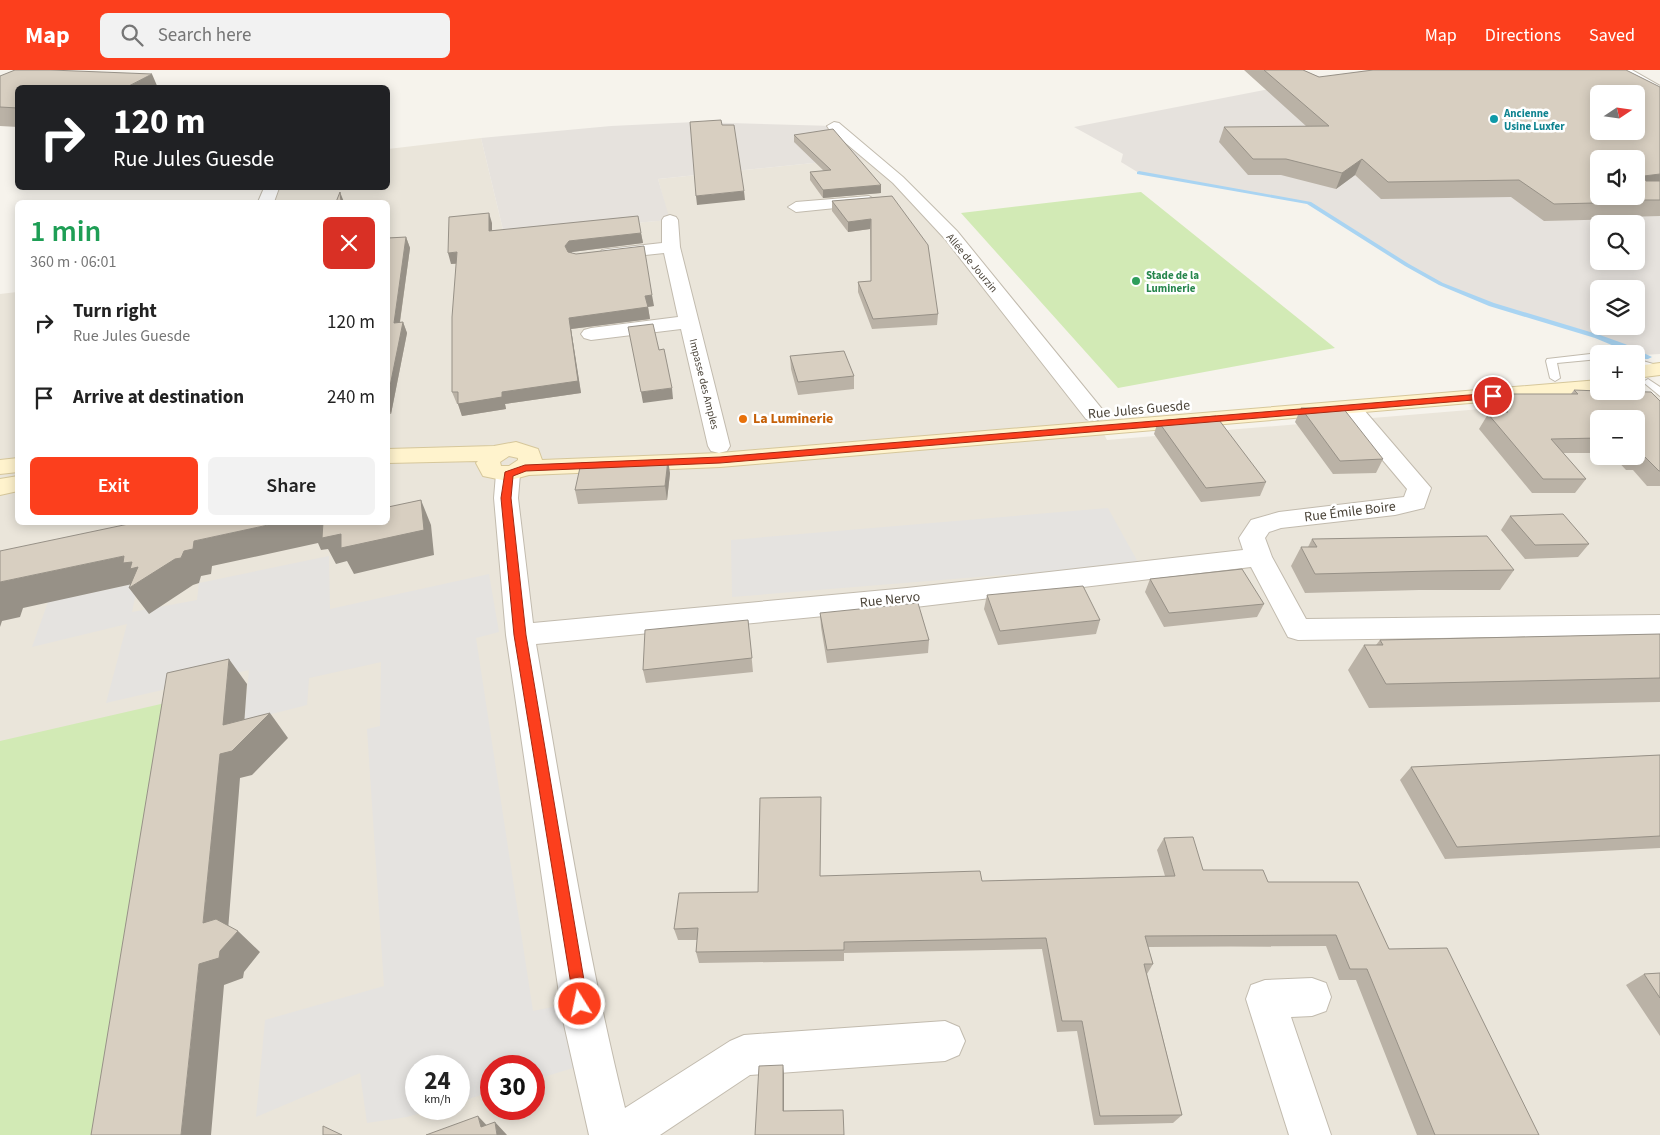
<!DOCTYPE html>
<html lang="en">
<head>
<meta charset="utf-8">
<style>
  :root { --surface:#fff; --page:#f2f2f2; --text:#222; --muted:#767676; --accent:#fc3f1d }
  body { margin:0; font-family:"Source Sans 3",sans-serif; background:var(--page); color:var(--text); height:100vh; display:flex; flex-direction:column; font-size:19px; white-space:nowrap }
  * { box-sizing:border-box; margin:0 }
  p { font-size:16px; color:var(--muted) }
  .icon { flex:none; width:28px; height:28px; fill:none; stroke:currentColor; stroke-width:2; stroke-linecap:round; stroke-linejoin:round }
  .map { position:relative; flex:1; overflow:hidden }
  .side { position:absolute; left:15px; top:130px; width:375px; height:325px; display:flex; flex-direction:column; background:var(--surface); border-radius:8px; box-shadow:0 2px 12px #0003 }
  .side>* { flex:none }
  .guide { position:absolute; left:15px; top:15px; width:375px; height:105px; border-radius:8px; box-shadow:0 2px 12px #0003; background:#202124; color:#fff; overflow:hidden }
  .needle { width:32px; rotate:77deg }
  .controls { position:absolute; left:1590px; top:15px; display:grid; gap:10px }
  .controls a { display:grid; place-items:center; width:55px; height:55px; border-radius:8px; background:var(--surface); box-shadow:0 2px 12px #0003; font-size:25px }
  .speed { position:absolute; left:405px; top:985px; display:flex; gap:10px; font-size:25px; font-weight:700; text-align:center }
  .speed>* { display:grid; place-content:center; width:65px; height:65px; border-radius:50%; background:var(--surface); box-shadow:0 2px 12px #0003; line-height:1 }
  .speed small { font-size:12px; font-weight:400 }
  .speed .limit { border:8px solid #d22; background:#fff; color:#111 }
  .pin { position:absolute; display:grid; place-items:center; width:42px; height:42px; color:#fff; margin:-21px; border:2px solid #fff; border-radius:50%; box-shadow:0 1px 5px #0007 }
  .me { position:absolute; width:55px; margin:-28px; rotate:350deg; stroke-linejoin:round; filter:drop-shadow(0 0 4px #0008) }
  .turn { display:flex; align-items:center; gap:18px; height:105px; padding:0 15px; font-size:22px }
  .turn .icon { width:65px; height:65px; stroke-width:2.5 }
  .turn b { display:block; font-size:35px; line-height:42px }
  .round { display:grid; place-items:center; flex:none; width:52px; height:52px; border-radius:8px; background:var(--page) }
  .summary { display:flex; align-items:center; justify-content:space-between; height:85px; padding:0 15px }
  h1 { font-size:30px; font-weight:600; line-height:38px; color:#1e9e55 }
  .button { display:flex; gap:10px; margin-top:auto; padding:10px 15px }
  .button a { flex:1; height:58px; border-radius:8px; background:var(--accent); color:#fff; font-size:20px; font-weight:600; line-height:58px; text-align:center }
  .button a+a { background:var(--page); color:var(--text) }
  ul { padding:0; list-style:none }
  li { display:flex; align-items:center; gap:15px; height:75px; padding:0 15px }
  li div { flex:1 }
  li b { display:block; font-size:19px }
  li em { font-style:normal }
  header { display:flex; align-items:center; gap:30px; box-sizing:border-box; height:70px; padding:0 25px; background:var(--accent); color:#fff }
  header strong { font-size:24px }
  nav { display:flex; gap:28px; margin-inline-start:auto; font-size:18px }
  .search { width:350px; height:45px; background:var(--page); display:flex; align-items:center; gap:12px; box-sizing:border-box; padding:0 18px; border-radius:8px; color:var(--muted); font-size:19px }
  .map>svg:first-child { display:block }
</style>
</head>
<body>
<header>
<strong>Map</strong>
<div class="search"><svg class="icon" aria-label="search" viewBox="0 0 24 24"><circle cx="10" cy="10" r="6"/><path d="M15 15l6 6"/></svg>Search here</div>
<nav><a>Map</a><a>Directions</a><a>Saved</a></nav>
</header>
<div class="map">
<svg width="1660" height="1065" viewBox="0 0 1660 1065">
  <rect width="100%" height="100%" fill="#f6f3ec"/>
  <!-- residential -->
  <path fill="#eae5da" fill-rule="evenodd" d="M481,68L504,164L669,150L658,109L872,87L918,129L1094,344L1107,370L1660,324V1065H0V224L17,222L18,452H388V132H263L270,118H388V79ZM1599,349H1636V386H1599ZM416,996H459V1039H416ZM491,996H534V1039H491Z"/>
  <!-- industrial -->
  <path fill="#e6e2dd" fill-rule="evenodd" d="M1367,0H1601L1660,34V284L1643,285L1601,267L1505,240L1441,214L1388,184L1326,142L1309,133L1139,103L1121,92L1123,84L1074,57ZM1599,24H1636V61H1599ZM1599,89H1636V126H1599ZM1599,154H1636V191H1599ZM1599,219H1636V256H1599Z
    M695,52L834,56L872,87L658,109L670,150L504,164L481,68L611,56Z"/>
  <!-- green -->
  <path fill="#d2eab5" d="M1141,122L1335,278L1118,318L961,143Z
    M187,628L126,1065H0V671Z"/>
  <!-- parking -->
  <path fill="#e5e3e0" d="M1108,438L1139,494L732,527L731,470Z
    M329,486L330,539L489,504L499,562L476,568L533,941L562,935L573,998L534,1010V996H491V1022L459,1032V996H416V1039H435L407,1047L367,1053L360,1003L256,1047L265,950L384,916L367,659L380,656L381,592L309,608L307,635L244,651L249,600L106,633L127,554L32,577L48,532L138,513L132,542L197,530L199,513Z"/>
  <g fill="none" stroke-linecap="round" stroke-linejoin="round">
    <!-- stream -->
    <path fill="#a9d4f2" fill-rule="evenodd" d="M1139,101L1311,132L1409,194L1443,213L1494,233L1600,265L1625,274L1652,287L1648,289H1645L1595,268L1489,236L1439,215L1405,196L1307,134L1137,104V102Z"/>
    <!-- lane casing -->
    <g stroke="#c2bbae" stroke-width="2">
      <path id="lane" d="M1625,0H1632L1660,16V21Z
        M1599,283L1602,284H1599V289L1557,293L1560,308L1555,311L1550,308L1546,291L1547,289Z
        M1636,289L1660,296V302L1636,295Z
        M1648,309L1660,317V326L1643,312Z"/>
    </g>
    <!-- street casing -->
    <g stroke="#c2bbae" stroke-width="2">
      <path id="street" d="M834,52L839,53L903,107L957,161L1102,339L1105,344L1102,349L1094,351L1086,349L945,169L893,113L829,59L827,56Z
        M264,118H279L274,132H258Z
        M869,126L877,131L875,134L796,142L788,137L796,132Z
        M670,145L676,147L678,150L680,177L730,376L727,381L719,383L711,381L708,376L681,259L591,270L584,268L581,264L584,260L591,258L678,247L664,183L608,189L602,188L599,184L602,180L608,179L662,173V150L664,147Z
        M1350,331L1358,333L1431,418L1424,438L1395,445L1281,458L1269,462L1265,468L1272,487L1306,549L1660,545V565L1298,570L1288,567L1251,497L907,538L536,574C563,729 587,885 625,1038L730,971L744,965L945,951L959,957L965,971L959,985L945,991L750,1005L660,1065H589L563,950L506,565L494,428L496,404L500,399L508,397L516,399L520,404L518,428L533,553L907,518L1243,480L1239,468L1251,450L1279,442L1404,427L1407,419L1339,338L1342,333Z
        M1312,908L1326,913L1331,927L1326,941L1312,946L1291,947L1331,1065H1289L1246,929L1251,915L1265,910Z"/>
    </g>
    <!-- secondary casing -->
    <g stroke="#d6c79b" stroke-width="2">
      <path id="secondary" d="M1660,293V305L1636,308V296Z
        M1599,310V321H1604L1599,322L720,397L529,405L507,411L483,406L476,393L478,391L388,393V379L494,376L516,372L538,379L542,390L720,383ZM509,386L518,388V390L509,396H501L500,392Z
        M18,388V402L0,404V390Z
        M18,406V421L0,425V409Z"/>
    </g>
    <!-- lane -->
    <use href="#lane" fill="#fff" fill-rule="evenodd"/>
    <!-- street -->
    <use href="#street" fill="#fff" fill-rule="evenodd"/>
    <!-- secondary -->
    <use href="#secondary" fill="#fff3cd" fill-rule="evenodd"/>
  </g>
  <!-- wall -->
  <path fill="#bab2a6" d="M1244,0H1303L1319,7L1660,17V146L1625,147L1624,149L1544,151L1511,127L1381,129L1355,105L1336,119L1281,105H1248L1219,72L1224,57L1306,56Z
    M0,6L18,18V57L0,56Z
    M794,65L881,123L823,128L810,110V102L824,101L794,72Z
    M892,126L938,244L937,255L872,259L858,222V212L871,211L870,159L848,162L832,141V131Z
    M492,153V160L641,163L643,173L572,182L571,183L654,236L648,237L650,249L571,259L581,323L505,334L506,339L462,346L458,334H457L452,322L456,194H451Z
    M406,167L410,178L400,252H403L407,263L391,344H388V168Z
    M790,286L854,306V319L798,325L791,299Z
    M1574,320L1660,331V416H1647L1633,400H1626L1613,386H1636V349H1599V383H1563L1586,409L1575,423H1532L1479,359L1488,344L1483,338L1492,324H1571Z
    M1301,338L1383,389L1376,403L1333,404L1295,352Z
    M1158,351L1266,412L1260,426L1201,432L1154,364Z
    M670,403L667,430L578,434L575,420Z
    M1510,446L1589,474L1578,487L1525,489L1501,460Z
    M1312,469L1514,500L1500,520H1419L1305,523L1291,496L1301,477H1308Z
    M1150,509L1264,534L1257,547L1164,557L1145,522Z
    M987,525L1100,550L1096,564L998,575L984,539Z
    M820,543L929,570L928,583L827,593L821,557Z
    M748,550L753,602L646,613L643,600Z
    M1660,564V632L1369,638L1348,600L1364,575H1376L1380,570Z
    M1660,685V778L1445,789L1400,710L1411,697Z
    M821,727L820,806L982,811L1165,806L1157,780L1164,768L1203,800L1268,812L1389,879L1539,1065H1417L1356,910H1339L1326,876L1148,877L1153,894L1147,904L1182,1045L1173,1053L1094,1055L1077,961L1057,962L1042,879L844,883V891L699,893L696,882L697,870H678L674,859L758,822Z
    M1660,903V966L1626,915L1644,904Z"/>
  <!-- shaded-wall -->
  <path fill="#979187" d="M152,4L158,18H125Z
    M1362,89L1355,105L1336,119L1342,103Z
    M1660,104V119L1636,122L1644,106Z
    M881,115V123L823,128V120Z
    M744,121L745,130L697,135L696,126Z
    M340,122L344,132H341Z
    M489,143L492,153V171L489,161Z
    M871,149L870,159L848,162V152Z
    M641,163L643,173L572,182L568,187L565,176L569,171Z
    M406,167L410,178L398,265L394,253Z
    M457,182L460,193L451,194L448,183Z
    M652,225L654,236L647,237L645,226Z
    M648,237L650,249L571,259L581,323L505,334L506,339L462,346L458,334L502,322L569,248Z
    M403,252L407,263L391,344L388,335V326Z
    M672,318L673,329L643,333L641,322Z
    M668,390L670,403L667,430L665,416Z
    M421,430L431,455L434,485L354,504L347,491L336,494L328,479L321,480L318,473L212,496L211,504L201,506L199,513L193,515L149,544L129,518L137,513L23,538L20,547L2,551L0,557V512L124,486L184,481L194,471L282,452H324Z
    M229,589L247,614L243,670L270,643L288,668L252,705L240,708L227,873L238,861L260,882L244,902L243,908L224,915L211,1065H181L199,894L220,881L203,853Z
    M783,995L784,1004V1050L783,1041Z
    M478,1046L493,1062L481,1057Z
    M495,1052L507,1065H497Z"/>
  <!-- building -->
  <path fill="#d8cfc1" stroke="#979187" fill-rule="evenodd" d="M15,0H51L152,4L125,18H18V38L0,37V6Z
    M1264,0H1303L1319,7L1373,0H1626L1660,17V104L1644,106L1646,111H1660V130H1632L1634,132L1554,134L1519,110L1388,112L1362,89L1342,103L1286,89H1253L1224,57L1329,56ZM1599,24H1636V61H1599ZM1599,89H1636V126H1599Z
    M721,50L722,55H734L744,121L696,126L690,52Z
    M833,59L881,115L823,120L810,102L831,100L794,65Z
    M340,122L341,132H336Z
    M892,126L928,175L938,244L873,249L858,212L871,211V149L848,152L832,131Z
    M489,143V161L638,146L641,163L569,171L565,176L568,182L576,184L644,176L652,225L645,226L648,237L569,248L578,311L502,322V327L458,334V322H452V247L457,182L448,183L449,147Z
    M406,167L394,253L403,252L388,326V168Z
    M653,254L659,280L664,279L672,318L641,322L628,257Z
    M844,281L854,306L798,312L790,286Z
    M1574,320L1599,321L1651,322L1660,331V401H1659L1644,386H1637L1636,385V349H1599V368L1551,369L1586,409H1543L1488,344L1508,342L1492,324H1578Z
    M1301,338H1343L1383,389L1340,391Z
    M1216,346L1266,412L1206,418L1158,351Z
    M668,390L665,416L575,420L581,393Z
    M421,430L424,460L341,478V464L322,468L323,452H388V437Z
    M1563,444L1589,474L1535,475L1510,446Z
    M138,452H282L194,471L193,479L184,481L181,488L175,489L129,518L138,497L130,499L132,492L123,493L124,486L0,512V481Z
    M308,452H319L308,455Z
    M1487,466L1514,500L1432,501L1315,504L1301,477H1317L1312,469Z
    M1242,499L1264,534L1169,543L1150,509Z
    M1083,516L1100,550L1000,561L987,525Z
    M918,533L929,570L827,580L820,543Z
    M748,550L752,588L643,600L645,560Z
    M1660,564V608L1386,614L1364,575H1383L1380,570Z
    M229,589L223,655L270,643L232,681L220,684L203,853L216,849L238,861L220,881L219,888L199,894L181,1065H91L167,603Z
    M1660,685V766L1457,777L1411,697Z
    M821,727L820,806L980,801L982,811L1175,806L1164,768L1193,767L1203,800H1263L1268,812H1358L1389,879L1447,878L1539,1065H1435L1367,899H1350L1336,865L1145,866L1153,894H1144L1182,1045L1100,1046L1082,951H1062L1046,868L844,872V880L696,882L698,858L674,859L679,823L758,822L760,728Z
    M1660,903V928L1644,904Z
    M783,995V1041L843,1040L844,1065H755L759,996Z
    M478,1046L481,1057L495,1052L497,1065H426Z
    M323,1056L342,1065H323Z"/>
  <!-- route -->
  <path fill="#fc3f1d" stroke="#a42913" d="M1493,323L1498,326L1497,328L720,393L526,401L513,406L511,428L526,565L588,934L586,939L580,942L575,939L514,565L501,428L505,402L525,395L720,387Z"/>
  <!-- markers -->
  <circle fill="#0f9aa8" stroke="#fff" stroke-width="2" cx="1494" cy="49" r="5"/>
  <circle fill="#2e9e5b" stroke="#fff" stroke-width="2" cx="1136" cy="211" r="5"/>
  <circle fill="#e8710a" stroke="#fff" stroke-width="2" cx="743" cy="349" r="5"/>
  <g text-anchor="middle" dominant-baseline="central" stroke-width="5" stroke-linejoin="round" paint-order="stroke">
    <!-- far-culture labels -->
    <g font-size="11" font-weight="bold" fill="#0d838f" stroke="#fff" text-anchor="start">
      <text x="1504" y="43">Ancienne<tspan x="1504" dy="13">Usine Luxfer</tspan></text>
    </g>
    <!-- far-street labels -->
    <g font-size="11" fill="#4b4439" stroke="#fff">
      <text transform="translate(972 193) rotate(50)">Allée de Jourzin</text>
      <text transform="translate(704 314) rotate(76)">Impasse des Amples</text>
    </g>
    <!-- far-leisure labels -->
    <g font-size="11" font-weight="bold" fill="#27864d" stroke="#fff" text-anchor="start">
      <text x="1146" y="205">Stade de la<tspan x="1146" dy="13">Luminerie</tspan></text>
    </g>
    <!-- street labels -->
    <g font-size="14" fill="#4b4439" stroke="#fff">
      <text transform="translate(1139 340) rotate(-5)">Rue Jules Guesde</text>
      <text transform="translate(1350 442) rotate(-7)">Rue Émile Boire</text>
      <text transform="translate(890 530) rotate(-6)">Rue Nervo</text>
    </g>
    <!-- food labels -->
    <g font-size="14" font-weight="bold" fill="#c56008" stroke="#fff" text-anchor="start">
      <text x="753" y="349">La Luminerie</text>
    </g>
  </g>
</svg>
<div class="controls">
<a><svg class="needle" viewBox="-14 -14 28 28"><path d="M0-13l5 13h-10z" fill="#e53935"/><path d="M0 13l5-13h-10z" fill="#767676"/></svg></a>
<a><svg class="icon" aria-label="sound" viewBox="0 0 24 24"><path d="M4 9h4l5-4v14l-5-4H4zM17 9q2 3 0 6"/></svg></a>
<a><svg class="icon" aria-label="search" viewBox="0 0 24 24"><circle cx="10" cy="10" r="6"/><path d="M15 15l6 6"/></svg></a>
<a><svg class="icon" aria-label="layers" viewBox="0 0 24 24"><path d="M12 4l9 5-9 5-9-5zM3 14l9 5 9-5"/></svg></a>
<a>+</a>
<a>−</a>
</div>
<div class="speed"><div>24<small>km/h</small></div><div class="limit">30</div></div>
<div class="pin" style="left:1493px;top:326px;background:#d93025"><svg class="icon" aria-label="arrive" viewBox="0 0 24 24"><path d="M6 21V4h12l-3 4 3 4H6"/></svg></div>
<svg class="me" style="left:580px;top:934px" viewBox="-20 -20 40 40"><circle r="17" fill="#fc3f1d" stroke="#fff" stroke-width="3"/><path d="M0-11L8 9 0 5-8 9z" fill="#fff"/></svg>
<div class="guide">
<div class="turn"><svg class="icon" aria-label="right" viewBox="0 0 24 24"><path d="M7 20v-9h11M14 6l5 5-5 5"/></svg><div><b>120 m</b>Rue Jules Guesde</div></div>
</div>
<section class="side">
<div class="summary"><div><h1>1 min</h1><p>360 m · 06:01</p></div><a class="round" style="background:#d93025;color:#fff"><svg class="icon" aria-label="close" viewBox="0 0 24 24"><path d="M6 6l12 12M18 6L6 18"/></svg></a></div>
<ul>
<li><svg class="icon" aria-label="right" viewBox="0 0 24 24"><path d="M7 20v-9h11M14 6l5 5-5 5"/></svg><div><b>Turn right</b><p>Rue Jules Guesde</p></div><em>120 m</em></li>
<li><svg class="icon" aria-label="arrive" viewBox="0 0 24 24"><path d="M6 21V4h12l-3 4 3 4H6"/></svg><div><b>Arrive at destination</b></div><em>240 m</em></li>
</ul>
<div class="button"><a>Exit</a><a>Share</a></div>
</section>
</div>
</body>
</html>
